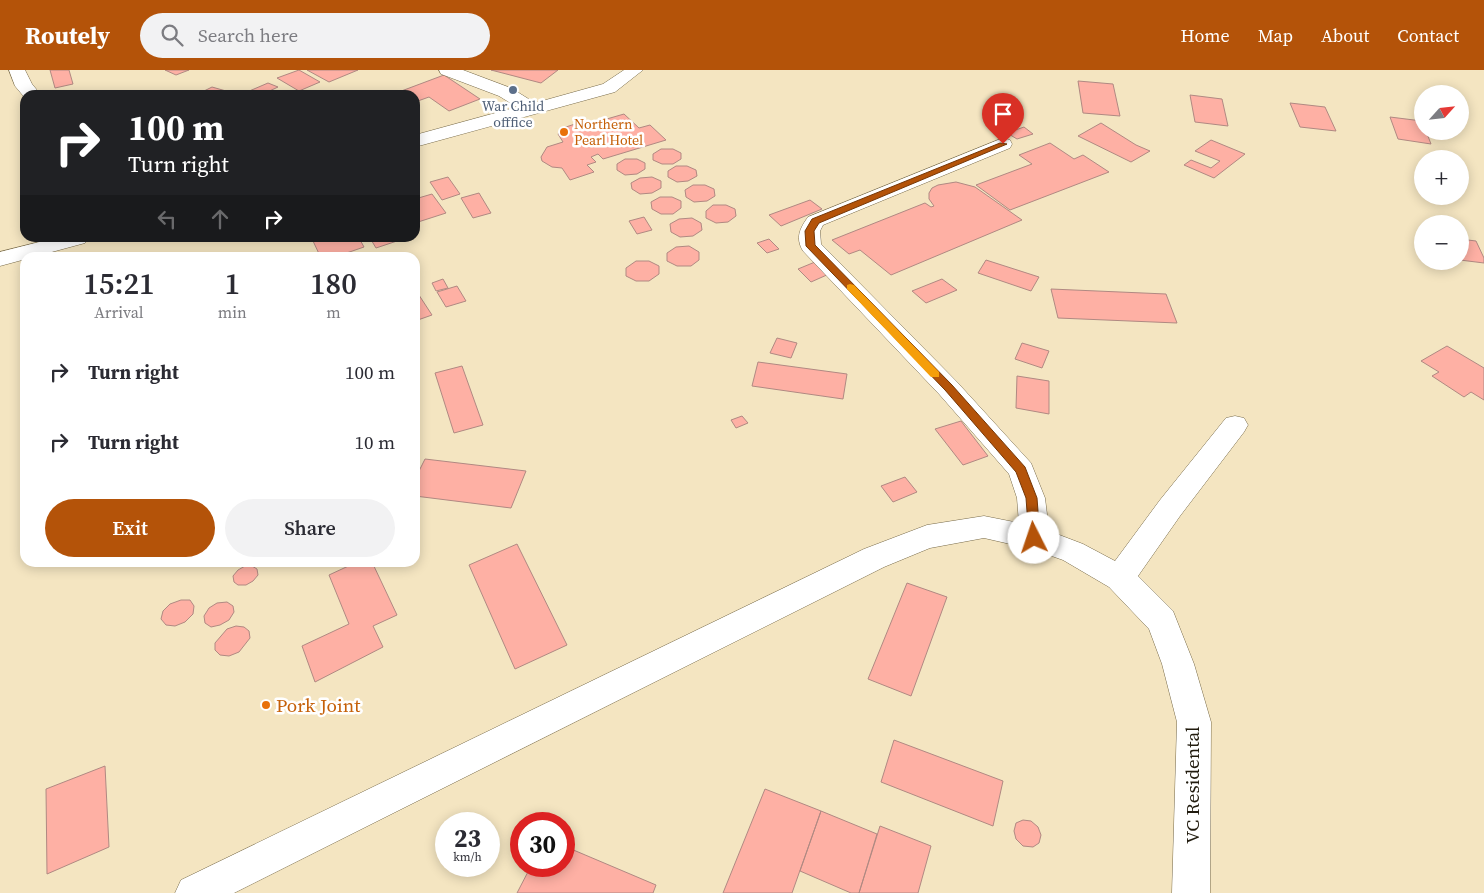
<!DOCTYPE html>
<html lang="en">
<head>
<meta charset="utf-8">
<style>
  :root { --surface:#fff; --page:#f2f2f3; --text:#2b2b33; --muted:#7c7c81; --accent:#b45309 }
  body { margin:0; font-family:"Source Serif 4",serif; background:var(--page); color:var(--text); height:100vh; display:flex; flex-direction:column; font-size:19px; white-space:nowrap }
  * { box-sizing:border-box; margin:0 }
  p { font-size:16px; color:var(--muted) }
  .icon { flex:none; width:28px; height:28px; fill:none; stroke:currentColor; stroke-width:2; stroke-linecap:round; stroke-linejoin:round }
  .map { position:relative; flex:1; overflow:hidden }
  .drawer { position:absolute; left:20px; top:182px; width:400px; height:315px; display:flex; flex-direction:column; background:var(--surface); border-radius:15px; box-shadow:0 2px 12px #0003 }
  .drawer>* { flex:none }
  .guide { position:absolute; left:20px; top:20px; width:400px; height:152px; border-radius:15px; box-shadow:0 2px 12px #0003; background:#202124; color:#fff; overflow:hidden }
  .needle { width:32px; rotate:63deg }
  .fabs { position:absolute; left:1414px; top:15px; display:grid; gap:10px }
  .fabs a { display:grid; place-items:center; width:55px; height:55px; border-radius:50%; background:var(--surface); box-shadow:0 2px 12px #0003; font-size:25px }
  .speed { position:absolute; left:435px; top:742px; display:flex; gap:10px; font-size:25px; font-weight:700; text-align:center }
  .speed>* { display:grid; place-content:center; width:65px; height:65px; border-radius:50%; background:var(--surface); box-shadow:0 2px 12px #0003; line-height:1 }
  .speed small { font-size:12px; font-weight:400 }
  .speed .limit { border:8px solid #d22; background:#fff; color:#111 }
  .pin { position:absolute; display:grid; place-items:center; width:42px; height:42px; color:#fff; margin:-51px -21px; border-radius:50% 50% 50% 0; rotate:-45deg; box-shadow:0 0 5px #0007 }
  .pin .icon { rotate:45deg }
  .me { position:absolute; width:55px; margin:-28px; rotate:356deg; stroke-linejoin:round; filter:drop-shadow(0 0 4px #0008) }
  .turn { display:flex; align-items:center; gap:18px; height:105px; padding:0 25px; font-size:22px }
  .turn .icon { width:65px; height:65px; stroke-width:2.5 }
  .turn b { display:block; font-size:35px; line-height:42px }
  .lanes { display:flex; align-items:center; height:48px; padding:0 25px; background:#0003; justify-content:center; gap:25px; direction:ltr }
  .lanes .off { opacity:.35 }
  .eta { display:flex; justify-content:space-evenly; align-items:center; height:85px; text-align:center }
  .eta b { font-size:30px; font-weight:600; line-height:35px }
  .button { display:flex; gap:10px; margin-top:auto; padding:10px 25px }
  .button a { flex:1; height:58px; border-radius:30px; background:var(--accent); color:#fff; font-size:20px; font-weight:600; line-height:58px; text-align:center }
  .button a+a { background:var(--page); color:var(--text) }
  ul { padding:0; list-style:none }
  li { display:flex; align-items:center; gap:15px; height:70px; padding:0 25px }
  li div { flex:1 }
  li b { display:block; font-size:19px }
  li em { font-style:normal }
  header { display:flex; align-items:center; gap:30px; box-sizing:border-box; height:70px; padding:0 25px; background:var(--accent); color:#fff }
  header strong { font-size:24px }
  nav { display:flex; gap:28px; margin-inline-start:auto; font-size:18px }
  .search { width:350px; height:45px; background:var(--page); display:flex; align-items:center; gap:12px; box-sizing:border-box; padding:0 18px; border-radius:28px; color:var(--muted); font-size:19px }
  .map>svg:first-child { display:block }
</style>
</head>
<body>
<header>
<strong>Routely</strong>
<div class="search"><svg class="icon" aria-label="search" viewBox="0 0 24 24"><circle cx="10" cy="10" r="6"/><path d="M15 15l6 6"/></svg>Search here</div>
<nav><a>Home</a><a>Map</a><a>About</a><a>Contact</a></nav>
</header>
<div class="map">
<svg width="1484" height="823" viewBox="0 0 1484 823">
  <rect width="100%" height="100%" fill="#f4e5c1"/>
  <!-- building -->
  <path fill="#feb0a4" stroke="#b08982" d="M50,0H69L73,14L55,18Z
    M165,0H189L176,5Z
    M299,0L320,12L299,21L277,8Z
    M307,0H358L329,12Z
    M491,0H558L541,13Z
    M444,5L480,29L449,41L429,27L415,32V25H399L396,23Z
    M1078,11L1113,14L1120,46L1083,43Z
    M268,13L278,17L261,25H240Z
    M212,17L226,21L218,25L202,22Z
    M1190,25L1222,29L1228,56L1195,52Z
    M1290,33L1325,37L1336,61L1300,57Z
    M624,44L639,58L650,55L666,70L603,89L598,84L591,87L596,92L587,95L594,102L570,110L562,98L552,97L542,91L541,87L547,77L563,72L558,64L563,58L578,53H593Z
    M1390,47L1422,51V61H1426L1431,74L1398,69Z
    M1101,53L1136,75L1150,81L1131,92L1078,66Z
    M1024,57L1033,64L1017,69L1007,63Z
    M1211,70L1245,84L1214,108L1184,95L1191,90L1211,98L1220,91L1195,81Z
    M1050,73L1074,89L1083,85L1109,102L1010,140L976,115L1032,94L1019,85Z
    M661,79H673L681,83V89L673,94H662L653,90V84Z
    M625,89H637L645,93V99L637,104L625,105L617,100V94Z
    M676,96H687L696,100L697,106L688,111L677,112L668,107V101Z
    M448,107L460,124L442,130L430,112Z
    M652,107L661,111V118L652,123L640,124L632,119L631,113L640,108Z
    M956,112L975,117L1022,150L891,205L860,180L849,184L832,170L925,133L931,137L934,136L929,129V123L932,118L938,115Z
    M693,115H705L714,119L715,126L707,131L694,132L686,127L685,120Z
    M479,123L491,143L473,148L461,128Z
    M432,124L446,143L415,153V129Z
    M660,127H672L681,131V138L673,144H661L652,139L651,132Z
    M810,130L822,139L781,156L769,145Z
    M713,135H726L735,139L736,146L728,152L716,153L706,148V141Z
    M644,147L652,160L637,164L629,151Z
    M692,148L701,153L702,160L693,166L680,167L671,162L670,154L679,149Z
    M326,168H359L364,177L332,188H321L313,171Z
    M370,168H399L400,170L376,178Z
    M769,169L779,179L767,183L757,173Z
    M1460,169L1476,171L1484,188V193L1460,190Z
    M689,176L699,182V190L691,196H677L667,191V183L676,177Z
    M986,190L1039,207L1031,221L978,203Z
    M636,191H649L659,196V204L649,211H636L626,206V198Z
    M815,192L829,204L811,212L798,199Z
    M443,209L448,218L436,221L432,213Z
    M942,209L957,220L926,233L912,221Z
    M457,216L466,231L446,237L437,222Z
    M415,219L432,245L415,251Z
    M1051,219L1166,224L1177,253L1058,248Z
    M777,268L797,273L791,288L770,283Z
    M1022,273L1049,281L1042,298L1015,289Z
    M1447,276L1484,298V330L1471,322L1464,327L1432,306L1439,302L1421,291Z
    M758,292L847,304L843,329L752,316Z
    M462,296L483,355L454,363L435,303Z
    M1017,306L1049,311V344L1016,338Z
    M742,346L748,353L736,358L731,350Z
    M961,351L988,386L963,395L935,359Z
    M425,389L526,401L511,438L415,426V409Z
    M905,407L917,422L893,432L881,416Z
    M517,474L567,575L515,599L469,495Z
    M357,492H372L397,545L373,556L383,577L315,612L302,576L349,554L329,505Z
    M245,496H252L257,499L258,505L253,511L246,515H238L234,512L233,506L238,500Z
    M907,513L947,527L911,626L868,609Z
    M181,530H190L194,536L193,544L185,552L175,556L166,555L161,549L163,541L170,534Z
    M227,532L233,536L234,542L229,550L220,555L211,557L205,553L204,546L209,538L217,533Z
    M236,556L244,557L249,561L250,568L239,582L229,586L220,585L215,580V573L227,559Z
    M894,670L1003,711L993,756L881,712Z
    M105,696L109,777L47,804L46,719Z
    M765,719L821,741L792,823H723Z
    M821,741L877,764L859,823H851L800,801Z
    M1023,750L1031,751L1038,757L1041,765L1039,773L1033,777L1023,776L1016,769L1014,761L1016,753Z
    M880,756L931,776L918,823H859Z
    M564,776L656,815L653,823H517L531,796H564Z"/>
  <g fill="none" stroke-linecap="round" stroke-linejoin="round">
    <!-- minor casing -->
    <g stroke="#776a49" stroke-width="1">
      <path id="minor" d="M9,0H25L32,14L41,25H25V28L15,16Z
        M439,0H463L511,18L535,33L603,14L624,0H643L615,22L415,77V65L517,37L499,26L441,4Z
        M1003,68L1010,70L1012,74L1010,78L823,155L820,161L821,174L957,312L1031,393L1045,428L1049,461L1083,474L1115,491L1160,430L1226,348L1235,346L1244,348L1248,355L1244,362L1180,446L1138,506L1173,541L1194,594L1211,652L1210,823H1172L1177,652L1162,594L1149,559L1109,517L1063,490L1032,479L984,468L930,478L884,497L234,823H175L181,810L864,479L927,455L984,446L1019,453L1017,428L1009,404L939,324L803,181C795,168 800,158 808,147Z
        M55,168H88L85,173L0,196V182Z"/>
    </g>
    <!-- minor -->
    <use href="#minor" fill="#fff" fill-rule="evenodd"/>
  </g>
  <!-- route -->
  <path fill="#b45309" stroke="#753606" d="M1000,73L1007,74L819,153L814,161L815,175L952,315L1025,397L1037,428L1040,468L1039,472H1030L1029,468L1026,428L1016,402L945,320L806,176L805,161L812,149Z"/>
  <!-- slow -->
  <path fill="#f59e0b" d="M850,214L854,215L939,302V307H931L847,219V215Z"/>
  <!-- markers -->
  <circle fill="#5c6f8a" stroke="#fff" stroke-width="2" cx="513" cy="20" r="5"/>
  <g fill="#e8710a" stroke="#fff" stroke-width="2">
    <circle cx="564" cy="62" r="5"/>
    <circle cx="266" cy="635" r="5"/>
  </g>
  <g text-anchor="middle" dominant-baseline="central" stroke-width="5" stroke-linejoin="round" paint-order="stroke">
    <!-- far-service labels -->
    <g font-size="14" fill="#4e5e75" stroke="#fff">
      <text x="513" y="36">War Child<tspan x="513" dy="16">offfice</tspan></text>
    </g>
    <!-- far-food labels -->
    <g font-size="14" fill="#c56008" stroke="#fff" text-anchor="start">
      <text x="574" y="54">Northern<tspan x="574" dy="16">Pearl Hotel</tspan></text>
    </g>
    <!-- near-food labels -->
    <g font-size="19" fill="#c56008" stroke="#fff" text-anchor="start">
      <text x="276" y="635">Pork Joint</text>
    </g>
    <!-- near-street labels -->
    <g font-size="19" fill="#211b0e" stroke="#fff">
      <text transform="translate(1192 715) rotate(-90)">VC Residental</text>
    </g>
  </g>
</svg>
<div class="fabs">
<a><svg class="needle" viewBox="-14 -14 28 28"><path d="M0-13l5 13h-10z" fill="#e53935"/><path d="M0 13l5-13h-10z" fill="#7c7c81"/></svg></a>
<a>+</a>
<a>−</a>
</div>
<div class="speed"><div>23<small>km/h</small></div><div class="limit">30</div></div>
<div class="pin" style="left:1003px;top:74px;background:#d93025"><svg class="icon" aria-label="arrive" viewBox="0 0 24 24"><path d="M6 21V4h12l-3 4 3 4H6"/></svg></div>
<svg class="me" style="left:1034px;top:468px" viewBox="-20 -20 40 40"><circle r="19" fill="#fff"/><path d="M0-13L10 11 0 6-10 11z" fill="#b45309"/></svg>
<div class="guide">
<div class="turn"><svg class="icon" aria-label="right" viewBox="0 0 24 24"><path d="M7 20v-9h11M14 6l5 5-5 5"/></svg><div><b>100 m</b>Turn right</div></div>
<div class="lanes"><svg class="icon off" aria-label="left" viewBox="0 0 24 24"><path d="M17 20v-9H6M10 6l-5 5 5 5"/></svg><svg class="icon off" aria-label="ahead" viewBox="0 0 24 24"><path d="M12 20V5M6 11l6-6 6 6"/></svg><svg class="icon" aria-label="right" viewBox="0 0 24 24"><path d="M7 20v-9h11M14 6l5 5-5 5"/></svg></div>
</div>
<section class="drawer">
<div class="eta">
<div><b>15:21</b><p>Arrival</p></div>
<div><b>1</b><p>min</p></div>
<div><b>180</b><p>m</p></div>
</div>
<ul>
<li><svg class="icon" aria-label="right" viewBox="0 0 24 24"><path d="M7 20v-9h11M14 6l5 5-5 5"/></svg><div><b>Turn right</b></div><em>100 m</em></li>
<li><svg class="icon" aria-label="right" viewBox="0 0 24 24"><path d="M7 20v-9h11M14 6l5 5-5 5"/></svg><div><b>Turn right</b></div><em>10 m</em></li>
</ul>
<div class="button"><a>Exit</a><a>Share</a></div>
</section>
</div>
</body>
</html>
